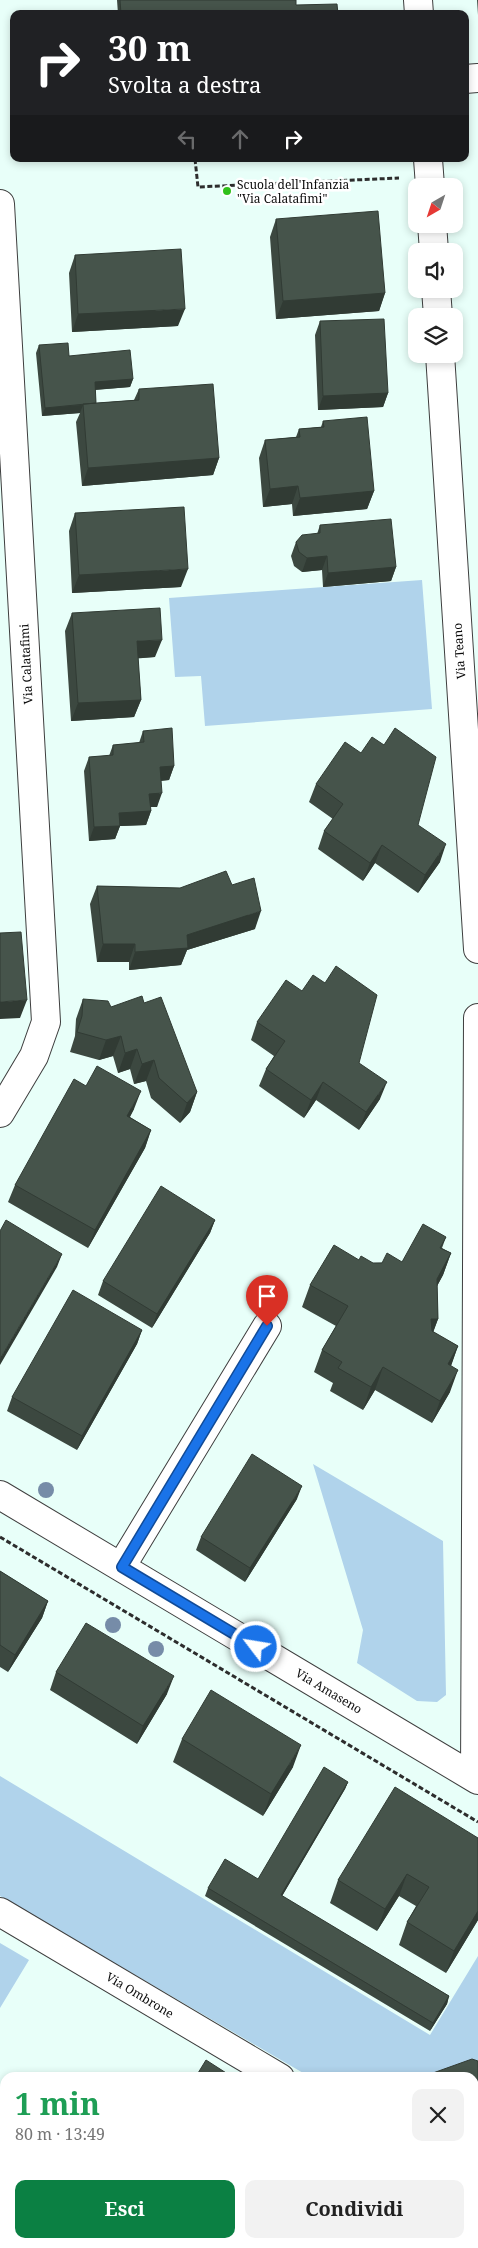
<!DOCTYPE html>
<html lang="it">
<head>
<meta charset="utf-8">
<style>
  :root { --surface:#fff; --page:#f2f2f2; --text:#222; --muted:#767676; --accent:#0b8043 }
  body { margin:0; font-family:"Noto Serif",serif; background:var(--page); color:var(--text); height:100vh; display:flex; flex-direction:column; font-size:19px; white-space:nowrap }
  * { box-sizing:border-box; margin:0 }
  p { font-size:16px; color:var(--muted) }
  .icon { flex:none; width:28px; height:28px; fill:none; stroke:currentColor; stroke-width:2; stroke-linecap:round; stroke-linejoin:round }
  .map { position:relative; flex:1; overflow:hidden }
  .details { position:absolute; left:0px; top:2072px; width:479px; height:176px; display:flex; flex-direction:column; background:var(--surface); border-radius:15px 15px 0 0; box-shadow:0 2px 8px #0003 }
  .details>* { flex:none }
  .guide { position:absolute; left:10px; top:10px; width:459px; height:152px; border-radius:10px; box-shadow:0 2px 8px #0003; background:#202124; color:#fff; overflow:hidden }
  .needle { width:32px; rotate:219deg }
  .fabs { position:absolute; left:408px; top:178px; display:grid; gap:10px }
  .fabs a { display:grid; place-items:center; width:55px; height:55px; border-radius:10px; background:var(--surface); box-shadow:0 2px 8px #0003; font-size:25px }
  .pin { position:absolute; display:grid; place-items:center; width:42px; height:42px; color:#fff; margin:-51px -21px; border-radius:50% 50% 50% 0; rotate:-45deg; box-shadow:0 0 5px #0007 }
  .pin .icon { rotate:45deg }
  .me { position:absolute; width:55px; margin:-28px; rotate:301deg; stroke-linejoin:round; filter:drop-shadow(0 0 4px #0008) }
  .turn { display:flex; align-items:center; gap:18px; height:105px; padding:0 15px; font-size:22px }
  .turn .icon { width:65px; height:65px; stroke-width:2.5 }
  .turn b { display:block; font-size:35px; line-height:42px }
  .lanes { display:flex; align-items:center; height:48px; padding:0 15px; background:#0003; justify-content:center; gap:25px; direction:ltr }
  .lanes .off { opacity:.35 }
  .round { display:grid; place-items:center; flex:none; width:52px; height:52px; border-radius:10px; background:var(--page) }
  .summary { display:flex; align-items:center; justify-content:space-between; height:85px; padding:0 15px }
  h1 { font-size:30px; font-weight:700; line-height:38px; color:#1e9e55 }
  .button { display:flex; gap:10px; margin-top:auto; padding:10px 15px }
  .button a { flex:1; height:58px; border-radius:10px; background:var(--accent); color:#fff; font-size:20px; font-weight:700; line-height:58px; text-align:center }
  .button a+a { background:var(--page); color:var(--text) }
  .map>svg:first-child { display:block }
</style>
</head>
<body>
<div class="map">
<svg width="478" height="2248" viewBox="0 0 478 2248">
  <rect width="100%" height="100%" fill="#e8fff9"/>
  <!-- green -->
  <path fill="#b0d3eb" d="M422,580L432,709L205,726L201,676L175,677L169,598Z
    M313,1464L443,1541L446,1695L437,1702L417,1701L357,1663L363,1630Z
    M0,1776L430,2035L478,1956V2060L418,2077H310L0,1896Z
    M0,1943L29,1960L0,2008Z"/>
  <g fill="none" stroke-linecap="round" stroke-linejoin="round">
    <!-- street casing -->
    <g stroke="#3e3e3e" stroke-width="30">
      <path id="street" d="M418,0L419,14
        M465,79L478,78
        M428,159L430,186
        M0,204L46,1022L34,1056L0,1113
        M432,224L434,251
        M436,289L438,316
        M440,354L478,949
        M0,1495L478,1780
        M121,1567L267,1326
        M475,1778L478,1018
        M0,1912L280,2078"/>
    </g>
    <!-- path -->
    <path stroke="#2d2d2d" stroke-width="3" stroke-dasharray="5 2.5" stroke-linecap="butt" d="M195,159L198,187L399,178
      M0,1537L478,1822"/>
    <!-- street -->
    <use href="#street" stroke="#fff" stroke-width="28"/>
  </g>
  <!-- trees -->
  <g fill="#768ca8">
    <circle cx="46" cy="1490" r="8"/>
    <circle cx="113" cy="1625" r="8"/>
    <circle cx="156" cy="1649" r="8"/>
  </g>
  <!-- wall -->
  <path fill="#3c4840" d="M117,0H296V5L338,14H118Z
    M477,0H478V15Z
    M276,219L385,293L379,311L276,319L270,237Z
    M75,255L178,326L72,332L69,273Z
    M320,321L388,393L383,407L318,410L315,335Z
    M39,345L133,379L130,387L95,390L96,403L134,400L139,389L219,458L213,475L82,486L76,422L80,413L42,416L36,353Z
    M323,421L374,491L367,509L293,516L292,504L263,507L259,458L265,440L296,437L299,429L321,427Z
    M75,513L181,587L72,593L69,531Z
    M320,525L396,567L391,581L323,587L322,570L302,572L294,566L291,556L296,542L317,534Z
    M72,613L155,657L138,658L141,700L134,717L71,721L65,631Z
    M143,731L174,766L169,780L161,781L157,807H150L151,811L146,825L120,826L115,839L89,841L84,771L89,757L109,756L113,745L139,743Z
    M316,784L418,825L440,862L418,893L375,863L363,881L318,849L324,831L333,819L309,802Z
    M232,885L255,929L187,950L181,965L129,970V962H97L90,904L97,886L180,888Z
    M83,999L111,1007L144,1003L197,1092L190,1112L180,1123L151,1098L146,1081L134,1084L130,1069L118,1073L113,1056L99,1060L70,1052L75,1036L76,1019Z
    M257,1022L359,1063L380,1099L359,1130L316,1100L304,1118L259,1086L266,1069L274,1056L251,1040Z
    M86,1086L134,1109L130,1117L151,1130L145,1148L88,1248L8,1202L15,1185Z
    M215,1220L210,1233L152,1328L98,1295L103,1281Z
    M446,1237L442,1248L451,1253L443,1275L437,1286L438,1319L433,1332L458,1346L451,1365L450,1392L432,1423L375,1390L363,1410L330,1391L333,1383L314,1372L322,1350L336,1326L302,1307L310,1285L359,1260L373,1263L402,1262Z
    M142,1330L137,1344L77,1450L7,1411L12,1397Z
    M297,1499L245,1582L196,1550L201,1537Z
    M0,1571L48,1601L42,1618L8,1672L0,1667Z
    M56,1672L167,1694L137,1744L50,1690Z
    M182,1739L293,1767L263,1816L173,1762Z
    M348,1782L345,1789L282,1896L449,1996L447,2004L430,2031L205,1896L208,1888L258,1879Z
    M478,1838V1920L446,1973L399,1945L407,1922L416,1906L399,1896L377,1931L330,1903L338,1880Z
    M478,2061V2164L474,2162V2078Z
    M0,2106L5,2109V2202L0,2199Z
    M337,2244H474L478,2248H336Z"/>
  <!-- shaded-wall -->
  <path fill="#313b34" d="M385,293L379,311L276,319L283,301Z
    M185,309L178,326L72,332L78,314Z
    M133,379L130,387L92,390L95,382Z
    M388,393L383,407L318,410L323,396Z
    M83,405L80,413L42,416L45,408Z
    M219,458L213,475L82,486L88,468Z
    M298,486L292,504L263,507L270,489Z
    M374,491L367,509L293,516L300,498Z
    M327,556L322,570L302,572L307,558Z
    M396,567L391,581L323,587L328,573Z
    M188,569L181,587L72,593L79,575Z
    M162,640L155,657L131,659L137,641Z
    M141,700L134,717L71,721L78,703Z
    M174,766L169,780L155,781L160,767Z
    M162,793L157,807H144L149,794Z
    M151,811L146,825L120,826L115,839L89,841L94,827L119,813Z
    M446,844L440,862L418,893L425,875Z
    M382,845L375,863L363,881L370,863Z
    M261,911L255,929L187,950L181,965L129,970L135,952L187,935Z
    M103,944H135L129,962H97Z
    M27,1000L20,1018L0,1019V1002Z
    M121,1036L113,1056L99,1060L106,1040Z
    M137,1049L130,1069L118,1073L125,1053Z
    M154,1060L146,1081L134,1084L142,1064Z
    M323,1082L316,1100L304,1118L311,1100Z
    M387,1082L380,1099L359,1130L366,1112Z
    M141,1091L134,1109L120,1134L127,1116Z
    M197,1092L190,1112L180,1123L187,1103Z
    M151,1130L145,1148L88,1248L95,1230Z
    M215,1220L210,1233L152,1328L157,1314Z
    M451,1253L443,1275L429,1301L437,1279Z
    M62,1254L57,1267L0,1365V1359Z
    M431,1319H438L430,1341Z
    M142,1330L137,1344L77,1450L82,1436Z
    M458,1346L450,1369L448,1364Z
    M383,1367L375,1390L363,1410L371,1387Z
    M458,1370L450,1392L432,1423L440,1401Z
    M302,1486L297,1499L245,1582L250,1568Z
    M48,1601L42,1618L8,1672L15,1655Z
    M174,1676L167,1694L137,1744L143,1726Z
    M301,1745L293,1767L263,1816L271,1794Z
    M348,1782L345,1789L278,1903L281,1895Z
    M407,1874L399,1896L377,1931L385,1909Z
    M478,1911V1920L446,1973L454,1951Z
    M449,1996L447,2004L430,2031L433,2023Z"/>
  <!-- building -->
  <path fill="#46544b" stroke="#313b34" d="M120,0H296V5L337,4L338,14H121Z
    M378,211L385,293L283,301L276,219Z
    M181,249L185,309L78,314L75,255Z
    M384,319L388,393L323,396L320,321Z
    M68,343L69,356L130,350L133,379L95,382L96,403L45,408L39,345Z
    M213,384L219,458L88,468L83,404L139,400V389Z
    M367,417L374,491L300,498L298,486L270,489L265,440L300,437L299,429L324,427L323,421Z
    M184,507L188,569L79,575L75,513Z
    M391,519L396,567L328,573L327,556L307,558L299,552L296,542L302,535L320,533V525Z
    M160,608L162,640L137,641L141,700L78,703L72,613Z
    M172,728L174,766L160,767L162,793L149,794L151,811L119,813L120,826L94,827L89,757L113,755V745L144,742L143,731Z
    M395,728L436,757L418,825L446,844L425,875L382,845L370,863L324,831L343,804L316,784L345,742L361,753L372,737L384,745Z
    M226,871L232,885L254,878L261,911L187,935L188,948L135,952V944H103L97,886L180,888Z
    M21,932L27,1000L0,1002V933Z
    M336,966L377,995L359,1063L387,1082L366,1112L323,1082L311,1100L266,1069L285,1041L257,1022L286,980L302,991L313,975L325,983Z
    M142,996L144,1003L161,997L197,1092L187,1103L159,1078L154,1060L142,1064L137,1049L125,1053L121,1036L106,1040L77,1032L82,1016L83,999L108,1001L111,1007Z
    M97,1066L141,1091L127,1116L151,1130L95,1230L15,1185L74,1079L86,1086Z
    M161,1186L215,1220L157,1314L103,1281Z
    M6,1220L62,1254L0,1359V1231Z
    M423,1224L446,1237L440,1248L451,1253L437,1279L438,1319H431L432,1331L458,1346L448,1364L458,1370L440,1401L383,1367L371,1387L338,1368L342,1362L322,1350L348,1306L310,1285L334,1245L359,1260L361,1256L373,1263H382L387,1253L402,1262Z
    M73,1290L142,1330L82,1436L12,1397Z
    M252,1454L302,1486L250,1568L201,1537Z
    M0,1571L48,1601L15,1655L0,1645Z
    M86,1623L174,1676L143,1726L56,1672Z
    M211,1690L301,1745L271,1794L182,1739Z
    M324,1767L348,1782L281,1895L449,1996L433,2023L208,1888L225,1859L258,1879Z
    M395,1787L478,1838V1911L454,1951L407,1922L429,1887L407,1874L385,1909L338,1880Z
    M472,2059L478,2061V2142L474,2140V2078H419Z
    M206,2060L234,2078H195Z
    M0,2106L5,2109V2180L0,2177Z
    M0,2224L5,2227V2244H33L40,2248H0Z
    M474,2228L478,2231V2244L476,2248H358L351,2244H474Z
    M107,2244H173L172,2245L177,2248H104Z
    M199,2244H204L211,2248H196Z"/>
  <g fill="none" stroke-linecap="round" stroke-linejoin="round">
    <!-- route casing -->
    <g stroke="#114b97" stroke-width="12">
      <path id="route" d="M256,1647L122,1567L267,1326"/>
    </g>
    <!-- route -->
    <use href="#route" stroke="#1a73e8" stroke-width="9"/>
  </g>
  <!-- markers -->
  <circle fill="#30c11c" stroke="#fff" stroke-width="2" cx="227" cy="191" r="5"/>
  <g text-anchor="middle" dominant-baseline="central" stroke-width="5" stroke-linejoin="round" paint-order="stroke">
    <!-- poi labels -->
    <g font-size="12" fill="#0b0b0b" stroke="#fff" text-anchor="start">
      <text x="237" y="184">Scuola dell'Infanzia<tspan x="237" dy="14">"Via Calatafimi"</tspan></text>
    </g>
    <!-- street labels -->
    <g font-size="12" fill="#0b0b0b" stroke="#fff">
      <text transform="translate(459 651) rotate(-94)">Via Teano</text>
      <text transform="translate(26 664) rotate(-93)">Via Calatafimi</text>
      <text transform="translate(329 1691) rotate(31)">Via Amaseno</text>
      <text transform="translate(140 1995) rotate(31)">Via Ombrone</text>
    </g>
  </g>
</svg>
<div class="fabs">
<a><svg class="needle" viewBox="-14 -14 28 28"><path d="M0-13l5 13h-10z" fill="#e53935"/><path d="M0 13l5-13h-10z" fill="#767676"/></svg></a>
<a><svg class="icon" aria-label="sound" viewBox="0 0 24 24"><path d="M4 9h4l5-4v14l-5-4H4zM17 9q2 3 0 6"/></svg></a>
<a><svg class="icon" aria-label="layers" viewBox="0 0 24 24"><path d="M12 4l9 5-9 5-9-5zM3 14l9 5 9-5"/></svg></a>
</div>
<div class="pin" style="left:267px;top:1326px;background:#d93025"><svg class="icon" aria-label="arrive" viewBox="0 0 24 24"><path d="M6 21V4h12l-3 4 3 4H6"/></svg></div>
<svg class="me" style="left:256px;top:1647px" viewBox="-20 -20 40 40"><circle r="17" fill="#1a73e8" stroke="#fff" stroke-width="3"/><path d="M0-11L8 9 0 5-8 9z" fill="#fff"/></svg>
<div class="guide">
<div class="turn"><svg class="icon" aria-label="right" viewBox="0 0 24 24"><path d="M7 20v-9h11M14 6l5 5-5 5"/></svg><div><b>30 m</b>Svolta a destra</div></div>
<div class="lanes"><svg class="icon off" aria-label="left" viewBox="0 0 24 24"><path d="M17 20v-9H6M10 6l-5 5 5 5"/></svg><svg class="icon off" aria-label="ahead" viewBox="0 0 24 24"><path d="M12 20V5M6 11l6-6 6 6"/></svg><svg class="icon" aria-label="right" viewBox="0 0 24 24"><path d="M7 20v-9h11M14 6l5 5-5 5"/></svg></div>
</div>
<section class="details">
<div class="summary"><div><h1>1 min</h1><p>80 m · 13:49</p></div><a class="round"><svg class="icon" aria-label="close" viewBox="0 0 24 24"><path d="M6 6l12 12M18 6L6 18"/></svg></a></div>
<div class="button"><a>Esci</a><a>Condividi</a></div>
</section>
</div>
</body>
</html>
